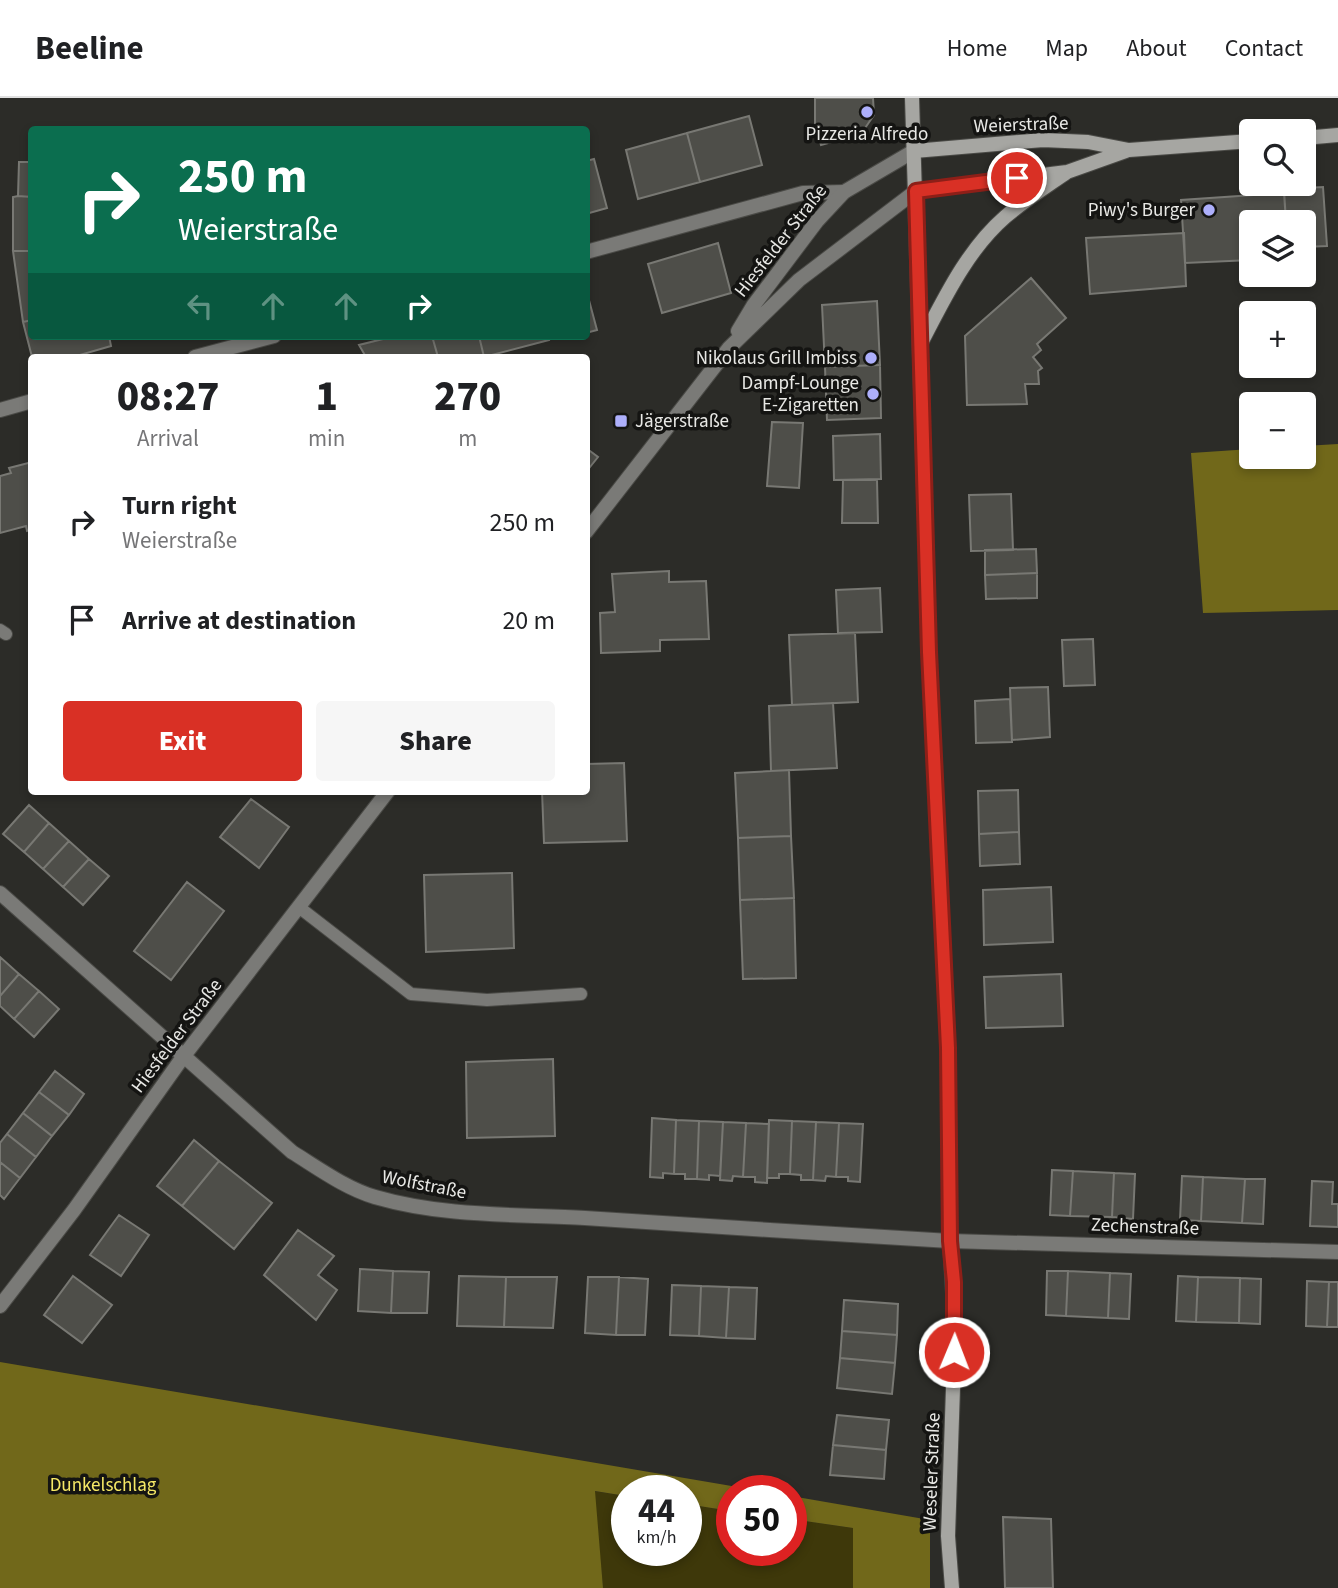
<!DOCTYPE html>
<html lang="en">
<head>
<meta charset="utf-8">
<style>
  :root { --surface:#fff; --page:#f6f6f6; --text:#202124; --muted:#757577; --line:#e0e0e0; --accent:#d93025 }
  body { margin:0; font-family:"Source Sans 3",sans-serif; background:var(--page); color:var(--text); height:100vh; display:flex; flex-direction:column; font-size:26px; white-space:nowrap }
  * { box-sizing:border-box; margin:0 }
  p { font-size:23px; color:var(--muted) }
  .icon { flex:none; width:38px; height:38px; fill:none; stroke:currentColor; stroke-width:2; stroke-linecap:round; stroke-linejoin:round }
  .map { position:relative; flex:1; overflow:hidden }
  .panel { position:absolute; left:28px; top:256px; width:562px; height:441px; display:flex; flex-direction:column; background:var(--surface); border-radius:7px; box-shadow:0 4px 10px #0003 }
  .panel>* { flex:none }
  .hud { position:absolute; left:28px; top:28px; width:562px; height:214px; border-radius:7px; box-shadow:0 4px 10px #0003; background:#0b6e4f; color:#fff; overflow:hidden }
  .buttons { position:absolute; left:1239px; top:21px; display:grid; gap:14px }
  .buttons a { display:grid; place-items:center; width:77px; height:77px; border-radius:7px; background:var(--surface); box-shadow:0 4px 10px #0003; font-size:35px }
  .speed { position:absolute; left:611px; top:1377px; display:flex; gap:14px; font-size:35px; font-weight:700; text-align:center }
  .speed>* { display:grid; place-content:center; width:91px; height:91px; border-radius:50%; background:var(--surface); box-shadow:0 4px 10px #0003; line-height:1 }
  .speed small { font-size:18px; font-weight:400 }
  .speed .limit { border:10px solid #d22; background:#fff; color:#111 }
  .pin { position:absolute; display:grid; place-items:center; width:60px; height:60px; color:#fff; margin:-30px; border:4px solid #fff; border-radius:50%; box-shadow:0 2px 7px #0007 }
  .me { position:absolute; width:77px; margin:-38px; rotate:1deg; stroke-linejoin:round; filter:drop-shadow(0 0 5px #0008) }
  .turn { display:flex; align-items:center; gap:24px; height:147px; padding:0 35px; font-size:32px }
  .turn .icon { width:91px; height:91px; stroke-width:2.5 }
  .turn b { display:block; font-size:49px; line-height:60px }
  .lanes { display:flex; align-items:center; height:66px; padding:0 35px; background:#0003; justify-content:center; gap:35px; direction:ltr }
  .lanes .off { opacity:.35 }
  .eta { display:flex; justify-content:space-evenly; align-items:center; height:119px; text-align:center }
  .eta b { font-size:42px; font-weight:800; line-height:49px }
  .button { display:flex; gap:14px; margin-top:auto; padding:14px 35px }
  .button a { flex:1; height:80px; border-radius:7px; background:var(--accent); color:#fff; font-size:28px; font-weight:800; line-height:80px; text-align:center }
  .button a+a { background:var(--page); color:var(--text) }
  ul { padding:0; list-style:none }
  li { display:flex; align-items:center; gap:21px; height:98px; padding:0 35px }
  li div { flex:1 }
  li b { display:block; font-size:26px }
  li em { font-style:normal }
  header { display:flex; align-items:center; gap:42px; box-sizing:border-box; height:98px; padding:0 35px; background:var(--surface); border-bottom:2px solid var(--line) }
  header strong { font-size:33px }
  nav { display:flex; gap:38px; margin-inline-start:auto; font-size:24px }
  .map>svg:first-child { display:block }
</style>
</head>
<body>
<header>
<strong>Beeline</strong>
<nav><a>Home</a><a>Map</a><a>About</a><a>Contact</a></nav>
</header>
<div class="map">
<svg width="1338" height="1490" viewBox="0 0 1338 1490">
  <rect width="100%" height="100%" fill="#2c2c28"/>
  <!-- green -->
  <path fill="#3e380a" d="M594,1393L626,1398V1452H686V1406L731,1413L732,1452H791V1421L853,1430V1490H603Z"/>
  <!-- forest -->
  <path fill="#71681a" d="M1338,346V512L1203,515L1191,355L1251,351V359H1304V348Z
    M0,1264L761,1393H732L731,1413L686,1406V1393H626V1398L595,1393L603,1490H0Z
    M791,1398L930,1422V1490H853V1430L791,1421Z"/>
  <!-- building -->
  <path fill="#4e4e49" stroke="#787873" stroke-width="2" d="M815,0H873L874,17L861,36L821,47L815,25Z
    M749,18L762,67L700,84L687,35Z
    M687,35L700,84L638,101L626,52Z
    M594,61L607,110L586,116V63Z
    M19,64H32V99L18,98Z
    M1323,89L1327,148L1304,149V124H1286L1284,91Z
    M1284,95L1286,124H1251V162L1185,165L1181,102Z
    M18,98L32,99V153H13V99Z
    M1184,135L1186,188L1090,196L1086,140Z
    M718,145L731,195L662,215L648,166Z
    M13,153H32V222L23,224Z
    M1031,180L1066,220L1037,246L1041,252L1033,259L1042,270L1038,273L1039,286H1025L1027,306L967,307L965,238Z
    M586,191L597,232L586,235Z
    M877,203L880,267L825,269L822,207Z
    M32,222V238H109L111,248L73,259H32L23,224Z
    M395,238H432L438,259H366L359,247Z
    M432,238H479L484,259H438Z
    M479,238H548L549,242L484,259Z
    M880,267L881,320L827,322L825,269Z
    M772,324L803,325L799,390L767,388Z
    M880,336L881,381L834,382L833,338Z
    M586,350L598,359L586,374Z
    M32,364V431L27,433L26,428L0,435V378L11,375L9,370Z
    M843,382H877L878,425H842Z
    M1011,396L1013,452L971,453L969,397Z
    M1036,451L1037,475L985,477V452Z
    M669,473V484L706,483L709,541L660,542V553L601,555L600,515L615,514L612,476Z
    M1037,475V500L986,501L985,477Z
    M880,490L882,534L838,535L836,492Z
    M855,535L858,604L792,607L789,537Z
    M1093,541L1095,587L1064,588L1062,542Z
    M1048,589L1050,639L1012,642L1010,590Z
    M1010,601L1012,644L976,645L975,603Z
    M833,605L837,670L771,673L769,608Z
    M624,665L627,743L544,745L542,693H586V666Z
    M789,672L791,738L738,740L735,675Z
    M1018,692L1019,734L979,736L978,693Z
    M251,701L289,729L259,770L220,739Z
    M29,707L49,725L24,754L3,736Z
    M49,725L69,743L43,771L24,754Z
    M1019,734L1020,766L980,768L979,736Z
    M791,738L794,800L740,802L738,740Z
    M69,743L89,761L63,789L43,771Z
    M89,761L109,778L83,807L63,789Z
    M512,775L514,850L426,854L424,777Z
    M187,784L224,813L171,882L134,853Z
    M1051,789L1053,844L984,847L983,792Z
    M794,800L796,880L743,881L740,802Z
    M0,859L19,876L0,898Z
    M19,876L39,893L14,921L0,908V898Z
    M1061,876L1063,928L986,930L984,879Z
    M39,893L59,911L34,939L14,921Z
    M553,961L555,1038L467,1040L466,964Z
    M55,973L84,996L69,1017L39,994Z
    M39,994L69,1017L52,1038L23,1015Z
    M23,1015L52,1038L36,1059L7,1036Z
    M652,1020L676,1022L674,1076L663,1075V1080L650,1079Z
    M676,1022L699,1023L697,1081H685V1076H674Z
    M769,1022L792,1023L790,1076H779V1080H767Z
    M699,1023L723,1024L720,1078L709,1077V1082L697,1081Z
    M792,1023L816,1024L813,1082H801V1077L790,1076Z
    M723,1024L746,1025L743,1079L733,1078L732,1083L720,1082Z
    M816,1024L839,1025L836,1079L826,1078L825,1083L813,1082Z
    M746,1025L769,1026L767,1085L755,1084V1079H743Z
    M839,1025L863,1026L860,1084L848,1083V1079H836Z
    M7,1036L36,1059L20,1080L0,1064V1045Z
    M194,1042L219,1063L182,1108L157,1088Z
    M219,1063L272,1105L234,1151L182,1108Z
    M0,1064L20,1080L4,1101L0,1097Z
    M1052,1072L1073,1073L1070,1118L1050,1117Z
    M1073,1073L1114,1075L1112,1119L1070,1118Z
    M1114,1075L1135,1076L1133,1121L1112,1119Z
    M1182,1078L1203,1079L1201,1123L1180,1122Z
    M1203,1079L1245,1081L1242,1125L1201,1123Z
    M1245,1081H1265L1263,1126L1242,1125Z
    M1312,1083L1333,1084L1332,1106H1338V1129L1310,1128Z
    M119,1117L149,1137L121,1178L90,1157Z
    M298,1132L334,1158L318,1177L337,1192L316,1222L264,1177Z
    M360,1171L393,1173L391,1215L358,1213Z
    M393,1173L429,1174L427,1215H391Z
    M1047,1173H1068L1066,1218L1046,1217Z
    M1068,1173L1110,1175L1108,1220L1066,1218Z
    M1110,1175L1131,1176L1129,1221L1108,1220Z
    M73,1178L112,1207L82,1245L44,1217Z
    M459,1178L506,1179L504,1229L457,1228Z
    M1178,1178L1198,1179L1196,1224L1176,1223Z
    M506,1179H557L553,1230L504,1229Z
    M588,1179H619L616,1237L585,1235Z
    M619,1179L648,1181L645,1237H616Z
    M1198,1179L1240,1180L1239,1225L1196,1224Z
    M1240,1180L1261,1181L1260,1226L1239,1225Z
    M1307,1183L1329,1184L1327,1229L1306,1228Z
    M1329,1184H1338V1229H1327Z
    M672,1187L701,1188L699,1238L670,1237Z
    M701,1188L729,1189L726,1240L699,1238Z
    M729,1189L757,1190L755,1241L726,1240Z
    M844,1202L898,1206L897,1237L842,1233Z
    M842,1233L897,1237L895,1265L840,1260Z
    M840,1260L895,1265L892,1296L837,1290Z
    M837,1317L889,1322L886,1352L833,1347Z
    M833,1347L886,1352L884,1381L830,1377Z
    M1003,1419L1051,1421L1053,1490H1005Z"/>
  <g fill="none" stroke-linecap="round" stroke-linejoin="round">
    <!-- service casing -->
    <g stroke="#4a4a46" stroke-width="14">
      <path id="service" d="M0,532L6,536
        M300,810L411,896L487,902L581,896"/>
    </g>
    <!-- minor casing -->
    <g stroke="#4a4a46" stroke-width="16">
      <path id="minor" d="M586,154L803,95L844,94
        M195,259L274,238
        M0,312L32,303
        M950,1143L1338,1154"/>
    </g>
    <!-- tertiary casing -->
    <g stroke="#4a4a46" stroke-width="16">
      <path id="tertiary" d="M738,233L753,208L817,123L844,94L914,53
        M586,434L729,250L799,182L916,93
        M0,795L292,1054C318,1070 345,1090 375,1099C444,1119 514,1116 585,1120C707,1128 828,1136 950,1143
        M0,1208L74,1112L183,959L388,693"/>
    </g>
    <!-- secondary casing -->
    <g stroke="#4a4a46" stroke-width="16">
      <path id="secondary" d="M912,0L929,554L948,950L950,1143L955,1231L948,1438L952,1490
        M1304,40L1338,37
        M914,53L1043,42L1088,44L1129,52L1251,43
        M916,93L1067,74L1126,53
        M921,245C944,201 967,152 1005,119C1025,102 1047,88 1067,74"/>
    </g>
    <!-- service -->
    <use href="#service" stroke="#7a7a77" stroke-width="12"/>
    <!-- minor -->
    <use href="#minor" stroke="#7a7a77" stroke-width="14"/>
    <!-- tertiary -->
    <use href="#tertiary" stroke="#7a7a77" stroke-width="14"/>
    <!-- secondary -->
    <use href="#secondary" stroke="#a6a6a2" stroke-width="14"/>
  </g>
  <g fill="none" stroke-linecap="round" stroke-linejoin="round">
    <!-- route casing -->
    <g stroke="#8d1f18" stroke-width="18">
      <path id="route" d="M954,1254V1184L950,1143L948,950L929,554L916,93L1017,80"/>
    </g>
    <!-- route -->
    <use href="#route" stroke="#d93025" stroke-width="12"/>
  </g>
  <!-- markers -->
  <g fill="#adaffb" stroke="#141412" stroke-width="2.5">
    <circle cx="867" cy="14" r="7"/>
    <circle cx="1209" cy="112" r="7"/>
    <circle cx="871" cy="260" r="7"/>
    <circle cx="873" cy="296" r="7"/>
    <rect x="614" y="316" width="14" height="14" rx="3.5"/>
  </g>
  <g text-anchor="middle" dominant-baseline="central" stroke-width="7" stroke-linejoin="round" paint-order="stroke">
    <!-- street labels -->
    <g font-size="19" fill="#e8e8e5" stroke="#141412">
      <text transform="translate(1021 27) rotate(-2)">Weierstraße</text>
      <text transform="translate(781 143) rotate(-52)">Hiesfelder Straße</text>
      <text transform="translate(177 938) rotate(-53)">Hiesfelder Straße</text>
      <text transform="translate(424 1087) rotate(11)">Wolfstraße</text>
      <text transform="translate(1145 1129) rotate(2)">Zechenstraße</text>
      <text transform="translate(932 1374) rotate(-88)">Weseler Straße</text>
    </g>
    <!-- poi labels -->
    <g font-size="19" fill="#e8e8e5" stroke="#141412" text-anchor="end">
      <text x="867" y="36" text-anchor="middle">Pizzeria Alfredo</text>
      <text x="1195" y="112">Piwy's Burger</text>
      <text x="857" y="260">Nikolaus Grill Imbiss</text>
      <text x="859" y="285">Dampf-Lounge<tspan x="859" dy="22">E-Zigaretten</tspan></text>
      <text x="635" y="323" text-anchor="start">Jägerstraße</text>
    </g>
    <!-- park labels -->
    <g font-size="19" fill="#f6e866" stroke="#141412">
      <text x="103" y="1387">Dunkelschlag</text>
    </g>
  </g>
</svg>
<div class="buttons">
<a><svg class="icon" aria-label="search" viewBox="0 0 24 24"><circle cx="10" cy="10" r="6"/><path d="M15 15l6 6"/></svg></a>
<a><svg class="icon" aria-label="layers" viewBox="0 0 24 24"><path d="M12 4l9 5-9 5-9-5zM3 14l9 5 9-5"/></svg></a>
<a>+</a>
<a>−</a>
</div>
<div class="speed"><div>44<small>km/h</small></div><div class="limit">50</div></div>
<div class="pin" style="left:1017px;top:80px;background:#d93025"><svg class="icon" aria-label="arrive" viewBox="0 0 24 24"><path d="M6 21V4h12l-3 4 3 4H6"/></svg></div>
<svg class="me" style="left:954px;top:1254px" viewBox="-20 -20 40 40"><circle r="17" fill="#d93025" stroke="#fff" stroke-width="3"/><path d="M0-11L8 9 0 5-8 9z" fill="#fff"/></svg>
<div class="hud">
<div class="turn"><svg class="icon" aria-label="right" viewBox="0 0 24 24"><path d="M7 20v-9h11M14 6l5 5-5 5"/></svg><div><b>250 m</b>Weierstraße</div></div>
<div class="lanes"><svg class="icon off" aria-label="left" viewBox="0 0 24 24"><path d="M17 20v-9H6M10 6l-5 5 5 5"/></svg><svg class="icon off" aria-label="ahead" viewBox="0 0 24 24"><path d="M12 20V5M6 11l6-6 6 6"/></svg><svg class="icon off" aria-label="ahead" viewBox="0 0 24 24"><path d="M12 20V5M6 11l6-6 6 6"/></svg><svg class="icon" aria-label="right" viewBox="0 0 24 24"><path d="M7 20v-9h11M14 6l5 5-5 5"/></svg></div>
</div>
<section class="panel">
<div class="eta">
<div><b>08:27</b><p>Arrival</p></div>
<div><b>1</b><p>min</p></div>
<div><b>270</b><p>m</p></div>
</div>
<ul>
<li><svg class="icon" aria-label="right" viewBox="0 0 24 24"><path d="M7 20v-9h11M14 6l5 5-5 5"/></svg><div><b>Turn right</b><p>Weierstraße</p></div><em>250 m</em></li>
<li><svg class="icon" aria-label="arrive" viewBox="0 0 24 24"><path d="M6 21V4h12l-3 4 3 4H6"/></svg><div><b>Arrive at destination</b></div><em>20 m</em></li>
</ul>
<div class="button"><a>Exit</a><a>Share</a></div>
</section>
</div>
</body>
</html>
